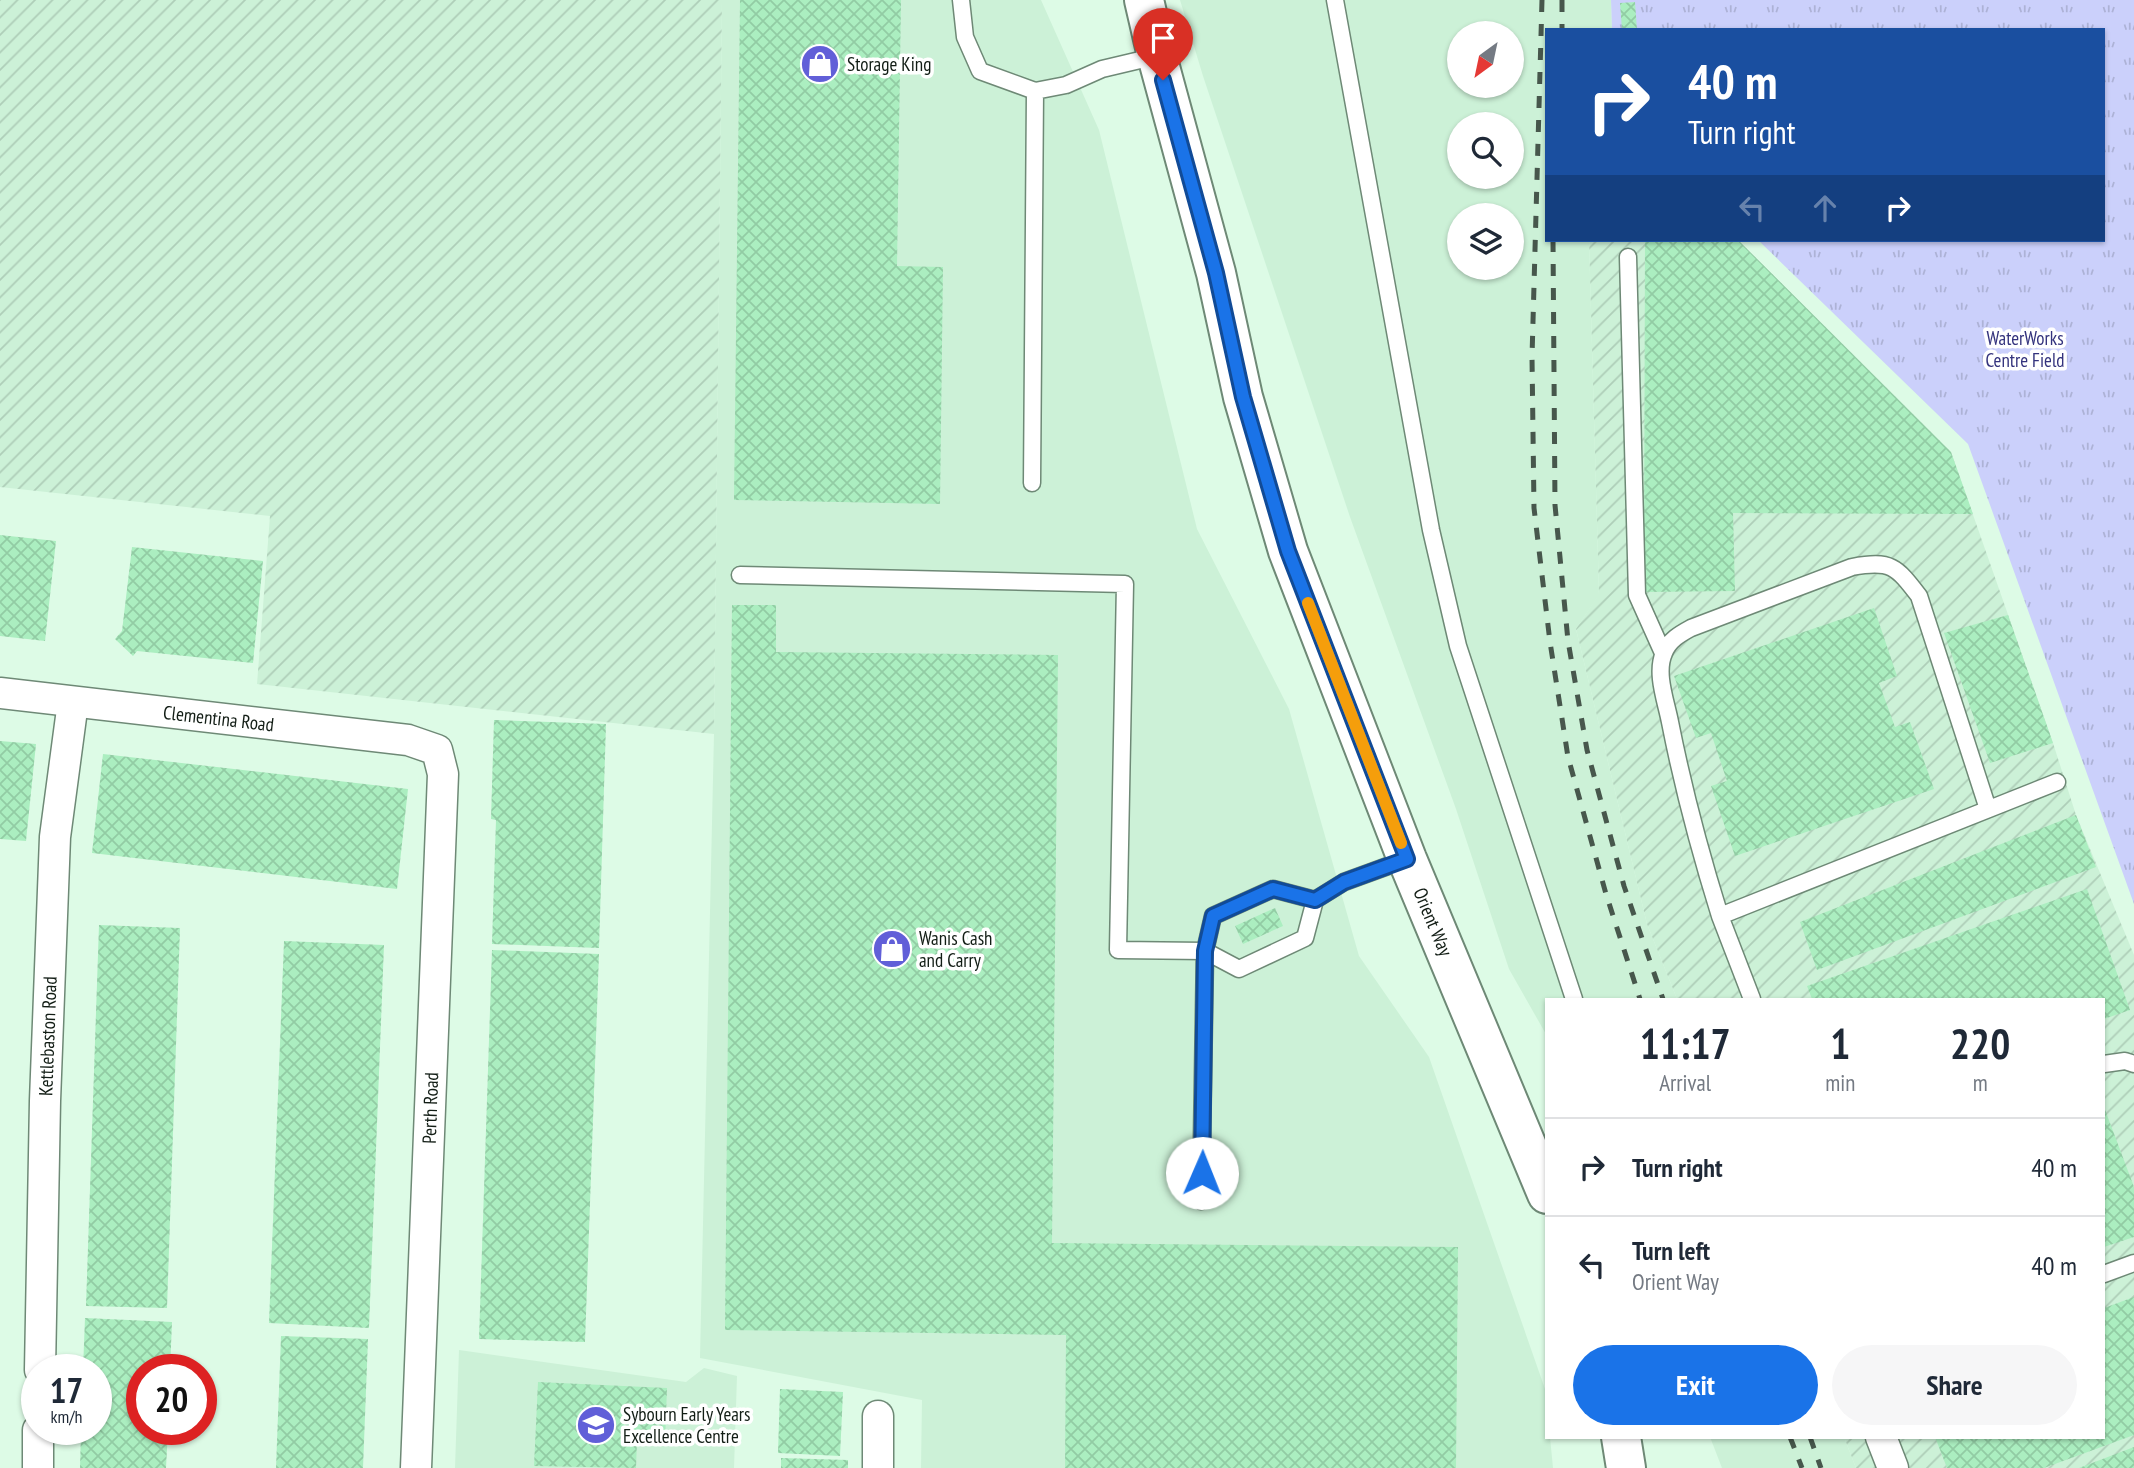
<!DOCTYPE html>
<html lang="en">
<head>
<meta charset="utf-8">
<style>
  :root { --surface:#fff; --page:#f6f6f7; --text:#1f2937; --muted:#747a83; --line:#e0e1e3; --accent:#1a73e8 }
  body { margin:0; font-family:"PT Sans Narrow",sans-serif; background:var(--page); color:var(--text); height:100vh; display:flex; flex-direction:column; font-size:26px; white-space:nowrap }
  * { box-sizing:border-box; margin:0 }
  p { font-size:23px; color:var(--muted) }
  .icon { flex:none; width:38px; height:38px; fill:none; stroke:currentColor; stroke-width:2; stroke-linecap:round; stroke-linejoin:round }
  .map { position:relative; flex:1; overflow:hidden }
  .drawer { position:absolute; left:1545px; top:998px; width:560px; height:441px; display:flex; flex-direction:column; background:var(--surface); border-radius:0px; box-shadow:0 2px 5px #0004 }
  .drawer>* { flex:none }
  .hud { position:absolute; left:1545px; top:28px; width:560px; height:214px; border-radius:0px; box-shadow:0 2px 5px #0004; background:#1a4fa0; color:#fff; overflow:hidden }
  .needle { width:46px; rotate:213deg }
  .tools { position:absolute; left:1447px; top:21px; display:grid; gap:14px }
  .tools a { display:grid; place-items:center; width:77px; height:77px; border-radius:50%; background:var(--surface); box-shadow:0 2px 5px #0004; font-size:35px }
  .speed { position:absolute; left:21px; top:1354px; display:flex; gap:14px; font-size:35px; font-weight:700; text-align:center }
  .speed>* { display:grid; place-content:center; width:91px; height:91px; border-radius:50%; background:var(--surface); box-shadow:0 2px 5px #0004; line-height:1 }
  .speed small { font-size:18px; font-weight:400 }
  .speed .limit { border:10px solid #d22; background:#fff; color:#111 }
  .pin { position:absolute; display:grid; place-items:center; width:60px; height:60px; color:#fff; margin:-72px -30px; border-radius:50% 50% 50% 0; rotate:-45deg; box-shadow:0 0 7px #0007 }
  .pin .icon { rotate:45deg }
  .me { position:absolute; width:77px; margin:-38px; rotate:1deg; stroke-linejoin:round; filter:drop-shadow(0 0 5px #0008) }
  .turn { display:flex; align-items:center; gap:24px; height:147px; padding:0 28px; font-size:32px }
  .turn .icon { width:91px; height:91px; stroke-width:2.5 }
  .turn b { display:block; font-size:49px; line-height:60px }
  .lanes { display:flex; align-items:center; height:66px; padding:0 28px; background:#0003; justify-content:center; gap:35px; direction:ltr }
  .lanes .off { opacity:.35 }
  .eta { display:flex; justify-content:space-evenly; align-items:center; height:119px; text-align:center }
  .eta b { font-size:42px; font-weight:700; line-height:49px }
  .button { display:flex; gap:14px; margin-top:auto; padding:14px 28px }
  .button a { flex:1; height:80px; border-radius:42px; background:var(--accent); color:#fff; font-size:28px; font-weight:700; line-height:80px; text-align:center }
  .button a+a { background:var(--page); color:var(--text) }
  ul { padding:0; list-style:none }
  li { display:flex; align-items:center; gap:21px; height:98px; padding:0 28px; border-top:2px solid var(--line) }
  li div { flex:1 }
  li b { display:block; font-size:26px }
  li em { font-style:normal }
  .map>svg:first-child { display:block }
</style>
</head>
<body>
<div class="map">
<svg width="2134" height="1468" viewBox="0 0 2134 1468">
  <defs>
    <pattern id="industrial-furrows" width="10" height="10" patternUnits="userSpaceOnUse" patternTransform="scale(1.75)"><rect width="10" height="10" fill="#ccf1d7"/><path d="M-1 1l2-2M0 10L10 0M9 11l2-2" fill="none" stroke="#aeceb8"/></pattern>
    <pattern id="grass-tufts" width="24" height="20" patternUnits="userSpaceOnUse" patternTransform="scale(1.75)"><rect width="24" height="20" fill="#cbd0fb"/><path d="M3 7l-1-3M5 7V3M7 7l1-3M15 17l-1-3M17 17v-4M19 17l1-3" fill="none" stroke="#adb2d6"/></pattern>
    <pattern id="building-cross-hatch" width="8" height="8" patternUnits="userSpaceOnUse" patternTransform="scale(1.75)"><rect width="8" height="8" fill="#abeec0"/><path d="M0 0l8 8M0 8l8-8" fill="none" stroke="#92cca4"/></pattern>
  </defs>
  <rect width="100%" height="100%" fill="#ddfbe6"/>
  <!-- built -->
  <path fill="#ccf1d7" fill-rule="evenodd" d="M722,0H1041L1099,130L1197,529L1289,709L1359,956L1429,1057L1545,1389L1547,1437H1550L1553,1468H921L922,1400L700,1358L714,734Z
    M1180,0H1611L1612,30H1547V240H1589L1599,595L1576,629L1647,924L1677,999H1547V1036L1509,969L1456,809L1350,517L1203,76ZM1460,33H1512V86H1460ZM1460,124H1512V177H1460ZM1460,215H1512V268H1460Z
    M459,1350L686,1382L704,1368L737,1376L734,1468H455Z
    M1710,1437H1844L1856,1468H1722Z"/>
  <!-- industrial -->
  <path fill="url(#industrial-furrows)" d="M0,0H722L714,734L257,684L270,516L0,487Z
    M1589,240H1738L1951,452L2053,743L2076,815L2134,955V1468H1856L1844,1437H2104V999H1677L1647,924L1576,629L1599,594Z"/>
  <!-- grass -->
  <path fill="url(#grass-tufts)" d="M1611,0H2134V904L1968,444L1758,240H2104V30H1612Z"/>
  <!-- building -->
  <path fill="url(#building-cross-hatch)" d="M740,0H901L897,266L943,267L940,504L734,500Z
    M1635,2L1637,30H1622L1620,3Z
    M1645,240H1738L1951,452L1973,514L1733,513L1735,591L1644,592Z
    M0,535L56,541L45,641L0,636Z
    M132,547L263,561L253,663L137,651L133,656L115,639L122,631Z
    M732,605H776V652L1058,655L1052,1243L1458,1247L1456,1468H1065L1066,1335L725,1330Z
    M1874,608L1897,676L1879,683L1895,727L1910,722L1934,789L1735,856L1711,786L1727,781L1711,733L1696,738L1674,676Z
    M2008,615L2053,743L1990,763L1944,633Z
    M494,720L606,724L599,948L492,944L496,820L491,819Z
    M0,741L36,744L26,841L0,839Z
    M103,754L408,789L397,889L92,853Z
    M2076,815L2096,867L1817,970L1800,922Z
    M2087,889L2130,1010L2104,1019V999H1812L1807,986Z
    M1275,908L1283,926L1243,944L1235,926Z
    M99,925L180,928L167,1308L86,1306Z
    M284,941L384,945L369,1328L269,1323Z
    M492,950L599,954L585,1342L479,1339Z
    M2104,1107L2134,1187V1237L2104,1247Z
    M2134,1297V1435L2044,1468H1947L1935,1437H2104V1308Z
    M85,1318L172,1322L170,1370H142V1430H168L166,1468H80L81,1430H96V1370H83Z
    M281,1336L368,1339L363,1468H276Z
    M538,1382L667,1388L665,1442L637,1441L636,1468L534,1466Z
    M780,1389L843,1392L840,1456L778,1453Z
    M2134,1447V1468H2079Z
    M781,1458L848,1460V1468H781Z"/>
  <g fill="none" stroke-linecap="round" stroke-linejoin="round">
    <!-- lane casing -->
    <g stroke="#6e8976" stroke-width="19">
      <path id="lane" d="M961,0L965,37L980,71L1035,91L1066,85L1102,69L1157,56
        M1335,0L1431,530L1458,646L1574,999
        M1628,257L1637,595L1663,653
        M1032,483L1035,91
        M740,575L1125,584L1118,950L1205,951L1239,969L1305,938L1315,900L1344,882L1407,859
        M1988,809L1919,596C1896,566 1891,560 1852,567L1691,628C1680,634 1669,640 1664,653C1655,673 1666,701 1670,722C1683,788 1700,852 1720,916L2057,782
        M1720,916L1752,999
        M2104,1064L2125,1061L2134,1064
        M1201,1201L1205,951L1213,916L1273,889L1315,900
        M2104,1274L2134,1263"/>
    </g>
    <!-- street casing -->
    <g stroke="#6e8976" stroke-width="33">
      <g id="street">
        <path id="s1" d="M0,693L408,740L437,750L443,774L416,1468"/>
        <path id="s2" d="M40,1370L45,1101L55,837L73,702"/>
        <path d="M1881,1437L1893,1468"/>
        <path d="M38,1468V1430"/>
        <path d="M878,1468V1416"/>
      </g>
    </g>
    <!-- secondary casing -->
    <g stroke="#6e8976" stroke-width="42">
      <g id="secondary">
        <path id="s3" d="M1144,0L1157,56L1216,273L1243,397L1288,551L1407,859L1547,1194"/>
        <path d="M1621,1437L1626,1468"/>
      </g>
    </g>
    <!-- lane -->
    <use href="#lane" stroke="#fff" stroke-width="16"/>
    <!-- street -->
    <use href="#street" stroke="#fff" stroke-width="30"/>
    <!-- secondary -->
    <use href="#secondary" stroke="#fff" stroke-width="38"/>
    <!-- rail -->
    <path stroke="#47574c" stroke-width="5" stroke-dasharray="12 12" stroke-linecap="butt" d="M1542,0L1532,357L1534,508L1550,642L1568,757L1606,894L1640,999
      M1562,0V30
      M1553,240L1555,505L1568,641L1587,750L1624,886L1663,999
      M1790,1437L1802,1468
      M1810,1437L1821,1468"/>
  </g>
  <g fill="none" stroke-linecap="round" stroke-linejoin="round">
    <!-- route casing -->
    <g stroke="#114b97" stroke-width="18">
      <path id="route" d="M1163,80L1216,273L1243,397L1288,551L1407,859L1344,882L1315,900L1273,889L1213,916L1205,951L1202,1173"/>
    </g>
    <!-- route -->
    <use href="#route" stroke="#1a73e8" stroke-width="12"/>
    <!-- slow -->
    <path stroke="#f59e0b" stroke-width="12" d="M1308,603L1401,843"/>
  </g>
  <!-- icons -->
  <defs>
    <g id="shop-disc" transform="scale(2.0125)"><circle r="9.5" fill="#615fd8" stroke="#fff"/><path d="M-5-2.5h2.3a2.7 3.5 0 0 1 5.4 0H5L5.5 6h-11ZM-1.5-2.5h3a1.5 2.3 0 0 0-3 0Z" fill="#fff"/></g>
    <g id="school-disc" transform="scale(2.0125)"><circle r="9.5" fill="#615fd8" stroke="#fff"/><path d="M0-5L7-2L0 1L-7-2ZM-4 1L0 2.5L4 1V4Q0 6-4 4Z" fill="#fff"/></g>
  </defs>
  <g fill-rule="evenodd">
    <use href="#shop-disc" x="820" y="64"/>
    <use href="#shop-disc" x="892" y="949"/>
    <use href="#school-disc" x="596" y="1425"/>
  </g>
  <g text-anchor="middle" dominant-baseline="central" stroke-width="7" stroke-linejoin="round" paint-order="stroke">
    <!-- poi labels -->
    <g font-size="19" fill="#121d15" stroke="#fff" text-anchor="start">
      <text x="847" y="64">Storage King</text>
      <text x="919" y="938">Wanis Cash<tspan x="919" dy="22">and Carry</tspan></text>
      <text x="623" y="1414">Sybourn Early Years<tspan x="623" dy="22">Excellence Centre</tspan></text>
    </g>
    <!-- park labels -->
    <g font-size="19" fill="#34337d" stroke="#fff">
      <text x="2025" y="338">WaterWorks<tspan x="2025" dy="22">Centre Field</tspan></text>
    </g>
    <!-- street labels -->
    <g font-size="19" fill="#121d15" stroke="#fff">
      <text stroke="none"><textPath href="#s1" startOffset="220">Clementina Road</textPath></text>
      <text stroke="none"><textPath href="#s3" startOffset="968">Orient Way</textPath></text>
      <text stroke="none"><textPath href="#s2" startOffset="334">Kettlebaston Road</textPath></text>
      <text transform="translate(430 1108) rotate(-88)">Perth Road</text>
    </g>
  </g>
</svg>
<div class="tools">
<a><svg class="needle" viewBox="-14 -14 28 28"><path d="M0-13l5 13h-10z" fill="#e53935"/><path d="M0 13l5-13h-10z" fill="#747a83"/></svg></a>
<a><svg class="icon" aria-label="search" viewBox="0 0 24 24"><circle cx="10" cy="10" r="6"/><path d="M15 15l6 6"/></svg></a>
<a><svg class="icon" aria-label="layers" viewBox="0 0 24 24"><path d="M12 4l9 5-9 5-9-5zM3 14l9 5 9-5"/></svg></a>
</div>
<div class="speed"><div>17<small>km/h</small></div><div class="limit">20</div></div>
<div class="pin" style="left:1163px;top:80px;background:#d93025"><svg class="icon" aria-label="arrive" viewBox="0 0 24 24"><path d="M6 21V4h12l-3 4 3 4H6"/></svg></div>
<svg class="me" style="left:1202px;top:1173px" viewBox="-20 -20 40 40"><circle r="19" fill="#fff"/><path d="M0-13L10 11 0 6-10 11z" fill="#1a73e8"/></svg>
<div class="hud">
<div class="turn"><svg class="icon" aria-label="right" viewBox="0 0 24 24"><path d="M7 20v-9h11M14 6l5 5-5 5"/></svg><div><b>40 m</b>Turn right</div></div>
<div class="lanes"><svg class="icon off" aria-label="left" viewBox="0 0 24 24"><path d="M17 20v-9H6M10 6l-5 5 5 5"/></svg><svg class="icon off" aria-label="ahead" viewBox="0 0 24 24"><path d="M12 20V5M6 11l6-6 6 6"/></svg><svg class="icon" aria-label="right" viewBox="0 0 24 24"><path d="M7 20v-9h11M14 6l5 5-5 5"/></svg></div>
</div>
<section class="drawer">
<div class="eta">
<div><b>11:17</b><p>Arrival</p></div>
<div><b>1</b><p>min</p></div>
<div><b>220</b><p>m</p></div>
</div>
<ul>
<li><svg class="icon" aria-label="right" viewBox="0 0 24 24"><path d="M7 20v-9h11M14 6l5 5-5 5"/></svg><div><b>Turn right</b></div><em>40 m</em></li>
<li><svg class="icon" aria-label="left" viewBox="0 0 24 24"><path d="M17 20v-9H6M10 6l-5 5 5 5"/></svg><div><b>Turn left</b><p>Orient Way</p></div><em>40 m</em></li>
</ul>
<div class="button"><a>Exit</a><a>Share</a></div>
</section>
</div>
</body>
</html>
